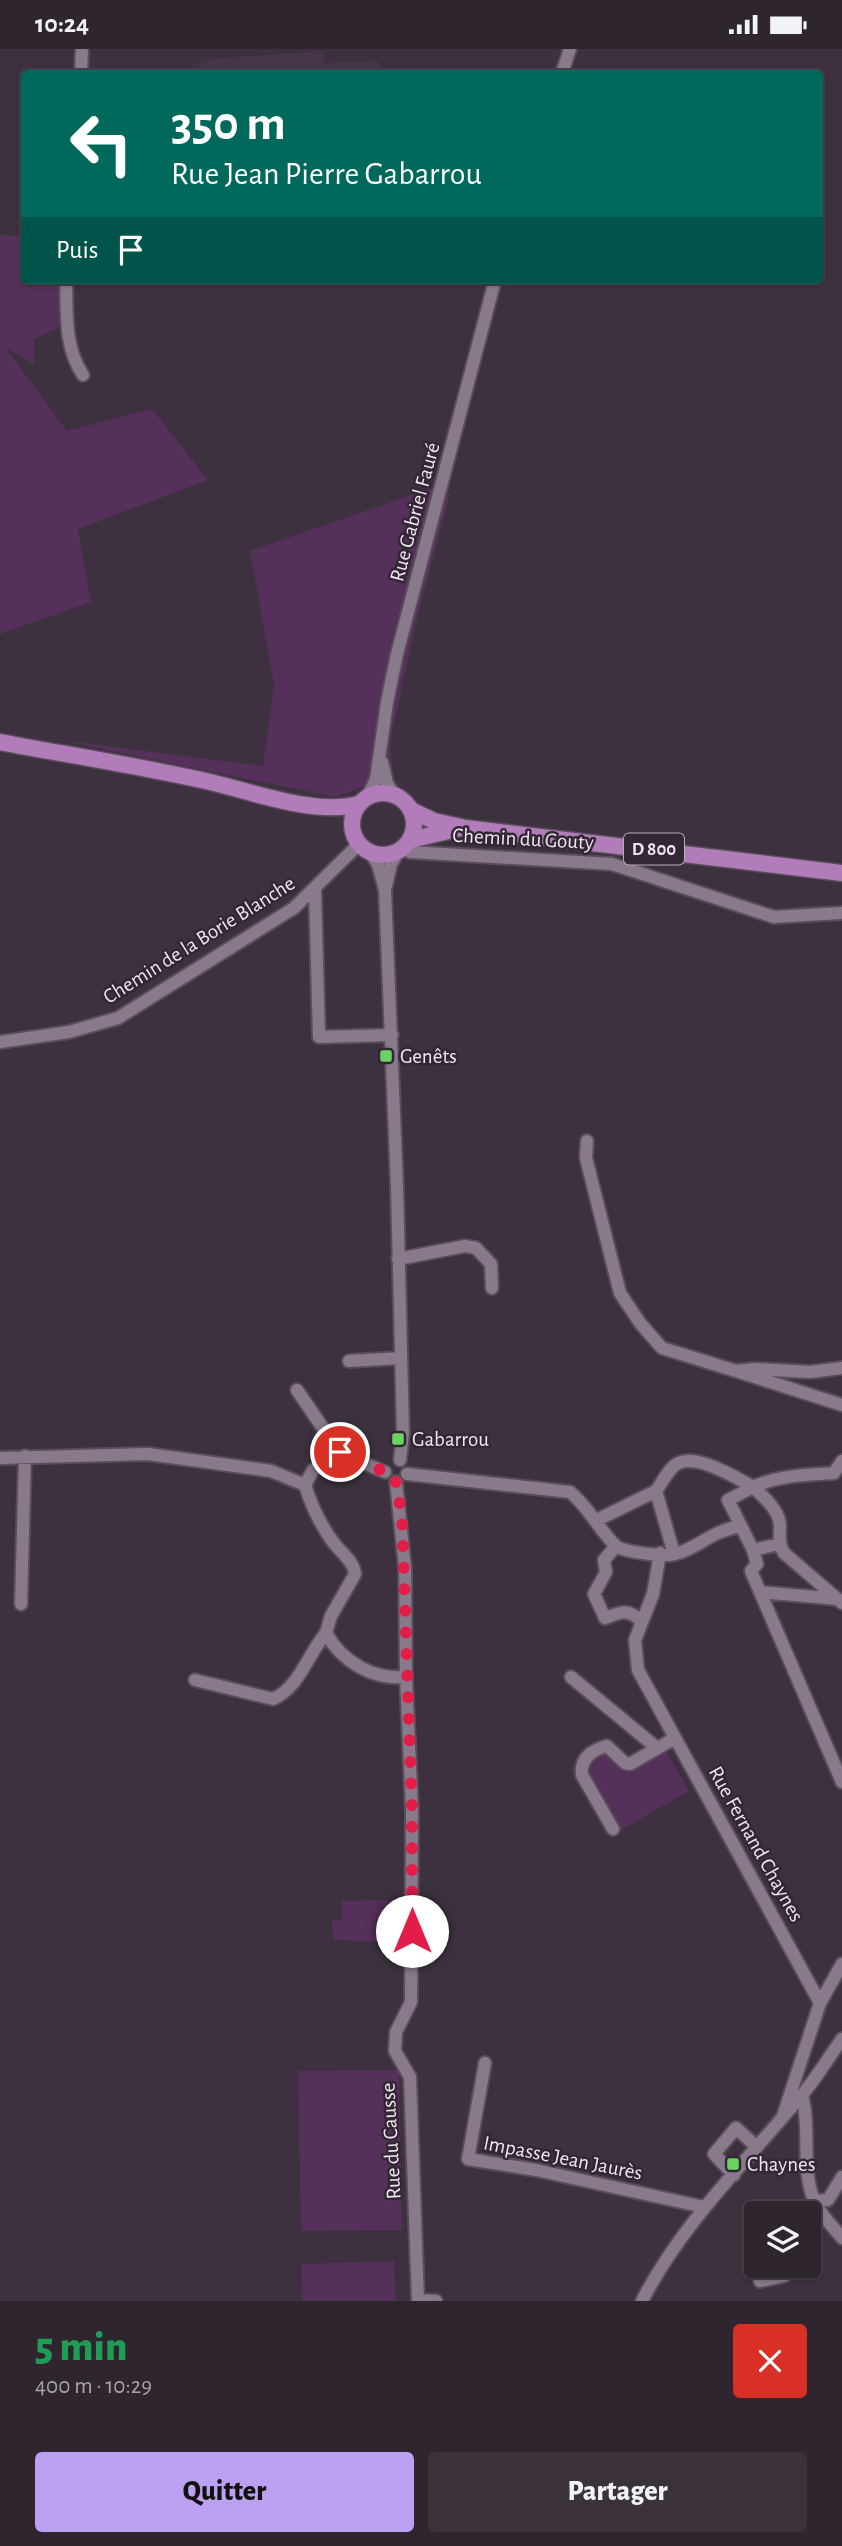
<!DOCTYPE html>
<html lang="fr">
<head>
<meta charset="utf-8">
<style>
  :root { --surface:#2e252f; --page:#3a313b; --text:#f1f3f6; --muted:#a7a5aa; --line:#49424b; --accent:#bca0f2 }
  body { margin:0; font-family:"Alegreya Sans",sans-serif; background:var(--page); color:var(--text); height:100vh; display:flex; flex-direction:column; font-size:26px; white-space:nowrap }
  * { box-sizing:border-box; margin:0 }
  p { font-size:23px; color:var(--muted) }
  .icon { flex:none; width:38px; height:38px; fill:none; stroke:currentColor; stroke-width:2; stroke-linecap:round; stroke-linejoin:round }
  .map { position:relative; height:2252px; overflow:hidden }
  .sheet { display:flex; flex-direction:column; background:var(--surface); flex:1 }
  .sheet>* { flex:none }
  .guide { position:absolute; left:21px; top:21px; width:802px; height:214px; border-radius:7px; box-shadow:0 2px 5px #0004,0 0 0 2px var(--line); background:#00695c; color:#fff; overflow:hidden }
  .fabs { position:absolute; left:744px; top:2152px; display:grid; gap:14px }
  .fabs a { display:grid; place-items:center; width:77px; height:77px; border-radius:7px; background:var(--surface); box-shadow:0 2px 5px #0004,0 0 0 2px var(--line); font-size:35px }
  .pin { position:absolute; display:grid; place-items:center; width:60px; height:60px; color:#fff; margin:-30px; border:4px solid #fff; border-radius:50%; box-shadow:0 2px 7px #0007 }
  .me { position:absolute; width:77px; margin:-38px; rotate:0deg; stroke-linejoin:round; filter:drop-shadow(0 0 5px #0008) }
  .turn { display:flex; align-items:center; gap:24px; height:147px; padding:0 35px; font-size:32px }
  .turn .icon { width:91px; height:91px; stroke-width:2.5 }
  .turn b { display:block; font-size:49px; line-height:60px }
  .then { display:flex; align-items:center; height:66px; padding:0 35px; background:#0003; gap:14px; font-size:26px }
  .round { display:grid; place-items:center; flex:none; width:74px; height:74px; border-radius:7px; background:var(--page) }
  .headline { display:flex; align-items:center; justify-content:space-between; height:119px; padding:0 35px }
  h1 { font-size:42px; font-weight:800; line-height:52px; color:#1e9e55 }
  .button { display:flex; gap:14px; margin-top:auto; padding:14px 35px }
  .button a { flex:1; height:80px; border-radius:7px; background:var(--accent); color:#111; font-size:28px; font-weight:800; line-height:80px; text-align:center }
  .button a+a { background:var(--page); color:var(--text) }
  .status { display:flex; justify-content:space-between; align-items:center; height:49px; padding:0 35px; background:var(--surface); direction:ltr }
  .status svg { height:19px; fill:currentColor }
  .map>svg:first-child { display:block }
</style>
</head>
<body>
<div class="status"><b>10:24</b><svg viewBox="0 0 49 12"><path d="M0 12V9h3v3zM5 12V6h3v6zM10 12V3h3v9zM15 12V0h3v12zM26 1h20v11H26zM47 4h2v5h-2z"/></svg></div>
<div class="map">
<svg width="842" height="2252" viewBox="0 0 842 2252">
  <rect width="100%" height="100%" fill="#3d313f"/>
  <!-- built -->
  <path fill="#463549" d="M323,2L324,14L379,12L380,24H199V11Z"/>
  <!-- green -->
  <path fill="#55305a" d="M0,186L24,187V231H59V279L34,290V315L5,298L67,382L152,360L208,431L78,480L91,553L0,585Z
    M429,440L450,445L418,566L390,694L393,724C372,731 356,742 335,748L59,691L263,717L274,636L250,502Z
    M664,1699L689,1742L611,1787L571,1719L605,1700L624,1721Z
    M391,1851V1893L333,1891L332,1871H342V1852Z
    M399,2021L402,2181L301,2182L298,2022Z
    M394,2212L396,2252H302L301,2215Z"/>
  <g fill="none" stroke-linecap="round" stroke-linejoin="round">
    <!-- minor casing -->
    <g stroke="#594d5a" stroke-width="16">
      <path id="minor" d="M81,24L82,0
        M562,24L570,0
        M66,231C67,264 64,298 83,326
        M382,713L387,734L394,746
        M368,747L376,730L387,653L397,605L495,231
        M404,799L410,803L612,815L774,868L842,864
        M371,804L378,816L385,841L397,1138L403,1384L400,1411
        M386,837L391,815L398,803
        M315,841L319,988L392,986
        M0,993L69,983L118,969L294,859L359,795
        M587,1092L586,1109L620,1244L640,1274L662,1299L736,1322L755,1320L810,1323L842,1319
        M398,1210L465,1197L476,1199L491,1215L492,1239
        M349,1312L401,1309
        M739,1323L842,1356
        M297,1341L340,1404
        M0,1409L148,1405L271,1422L305,1436
        M842,1412L834,1424C806,1426 779,1426 753,1438C763,1447 779,1461 780,1476C780,1487 778,1494 784,1504L842,1554
        M385,1423L340,1404L313,1421L305,1436C311,1456 320,1475 333,1493C340,1503 354,1512 355,1525L331,1567L326,1584C342,1613 373,1631 406,1628
        M407,1425L570,1443C589,1458 598,1480 616,1497C623,1503 665,1508 675,1505C697,1500 711,1482 740,1477
        M396,1433L405,1519L406,1628L412,1762L411,1953L396,1983L395,2002L410,2028L418,2252
        M753,1438L728,1451L753,1501L757,1515L751,1522L842,1733
        M656,1442C661,1435 666,1425 672,1419C689,1399 735,1428 753,1438
        M656,1442L674,1505
        M597,1471L656,1442
        M616,1497L604,1511L606,1523L594,1545L605,1569C621,1563 628,1559 641,1572
        M753,1501L779,1495
        M660,1504L653,1545L635,1591L638,1621L820,1954L783,2067
        M760,1543L838,1550
        M21,1555L25,1407
        M571,1628L657,1699
        M195,1631L273,1650C299,1639 308,1605 326,1584
        M613,1780L582,1726C580,1709 592,1701 607,1697L625,1714L630,1715L675,1689
        M820,1954L842,1915
        M485,2014L468,2110L536,2121L704,2158
        M802,2046C811,2080 801,2115 813,2149C817,2163 833,2177 842,2189
        M734,2126L714,2105L736,2079L757,2098
        M808,2175L813,2152L828,2151L842,2128
        M760,2232L784,2227L789,2217
        M418,2251L436,2252
        M642,2252C682,2174 745,2114 801,2047C816,2030 828,2009 842,1990"/>
    </g>
    <!-- major casing -->
    <g stroke="#594d5a" stroke-width="19">
      <path id="major" d="M0,693C69,706 138,717 206,732C251,742 313,767 359,755
        M352 775a31 31 0 1 1 62 0a31 31 0 1 1-62 0Z
        M411,761L434,772L466,779L842,824
        M410,791L457,780"/>
    </g>
    <!-- minor -->
    <use href="#minor" stroke="#897a8b" stroke-width="12"/>
    <!-- major -->
    <use href="#major" stroke="#b27cba" stroke-width="16"/>
  </g>
  <g fill="none" stroke-linecap="round" stroke-linejoin="round">
    <!-- route -->
    <path stroke="#e11d48" stroke-width="12" stroke-dasharray="0 21.6" d="M340,1403L385,1423L390,1431L396,1433L402,1468L412,1762V1882"/>
  </g>
  <!-- markers -->
  <g fill="#6cd362" stroke="#332735" stroke-width="2.5">
    <rect x="379" y="1000" width="14" height="14" rx="3.5"/>
    <rect x="391" y="1383" width="14" height="14" rx="3.5"/>
    <rect x="726" y="2108" width="14" height="14" rx="3.5"/>
  </g>
  <g text-anchor="middle" dominant-baseline="central" stroke-width="5" stroke-linejoin="round" paint-order="stroke">
    <!-- shield labels -->
    <rect fill="#332735" stroke="#b6acb7" stroke-width="2" x="624" y="784.5" width="60" height="31" rx="5"/>
    <g font-size="19" font-weight="bold" fill="#eee5ef">
      <text x="654" y="800">D 800</text>
    </g>
    <!-- street labels -->
    <g font-size="21" fill="#eee5ef" stroke="#332735">
      <text transform="translate(415 463) rotate(-75)">Rue Gabriel Fauré</text>
      <text transform="translate(523 790) rotate(3)">Chemin du Gouty</text>
      <text transform="translate(199 891) rotate(-32)">Chemin de la Borie Blanche</text>
      <text transform="translate(756 1795) rotate(61)">Rue Fernand Chaynes</text>
      <text transform="translate(391 2092) rotate(-93)">Rue du Causse</text>
      <text transform="translate(563 2109) rotate(11)">Impasse Jean Jaurès</text>
    </g>
    <!-- poi labels -->
    <g font-size="21" fill="#eee5ef" stroke="#332735" text-anchor="start">
      <text x="400" y="1007">Genêts</text>
      <text x="412" y="1390">Gabarrou</text>
      <text x="747" y="2115">Chaynes</text>
    </g>
  </g>
</svg>
<div class="fabs">
<a><svg class="icon" aria-label="layers" viewBox="0 0 24 24"><path d="M12 4l9 5-9 5-9-5zM3 14l9 5 9-5"/></svg></a>
</div>
<div class="pin" style="left:340px;top:1403px;background:#d93025"><svg class="icon" aria-label="arrive" viewBox="0 0 24 24"><path d="M6 21V4h12l-3 4 3 4H6"/></svg></div>
<svg class="me" style="left:412px;top:1882px" viewBox="-20 -20 40 40"><circle r="19" fill="#fff"/><path d="M0-13L10 11 0 6-10 11z" fill="#e11d48"/></svg>
<div class="guide">
<div class="turn"><svg class="icon" aria-label="left" viewBox="0 0 24 24"><path d="M17 20v-9H6M10 6l-5 5 5 5"/></svg><div><b>350 m</b>Rue Jean Pierre Gabarrou</div></div>
<div class="then">Puis<svg class="icon" aria-label="arrive" viewBox="0 0 24 24"><path d="M6 21V4h12l-3 4 3 4H6"/></svg></div>
</div>
</div>
<section class="sheet">
<div class="headline"><div><h1>5 min</h1><p>400 m · 10:29</p></div><a class="round" style="background:#d93025;color:#fff"><svg class="icon" aria-label="close" viewBox="0 0 24 24"><path d="M6 6l12 12M18 6L6 18"/></svg></a></div>
<div class="button"><a>Quitter</a><a>Partager</a></div>
</section>
</body>
</html>
